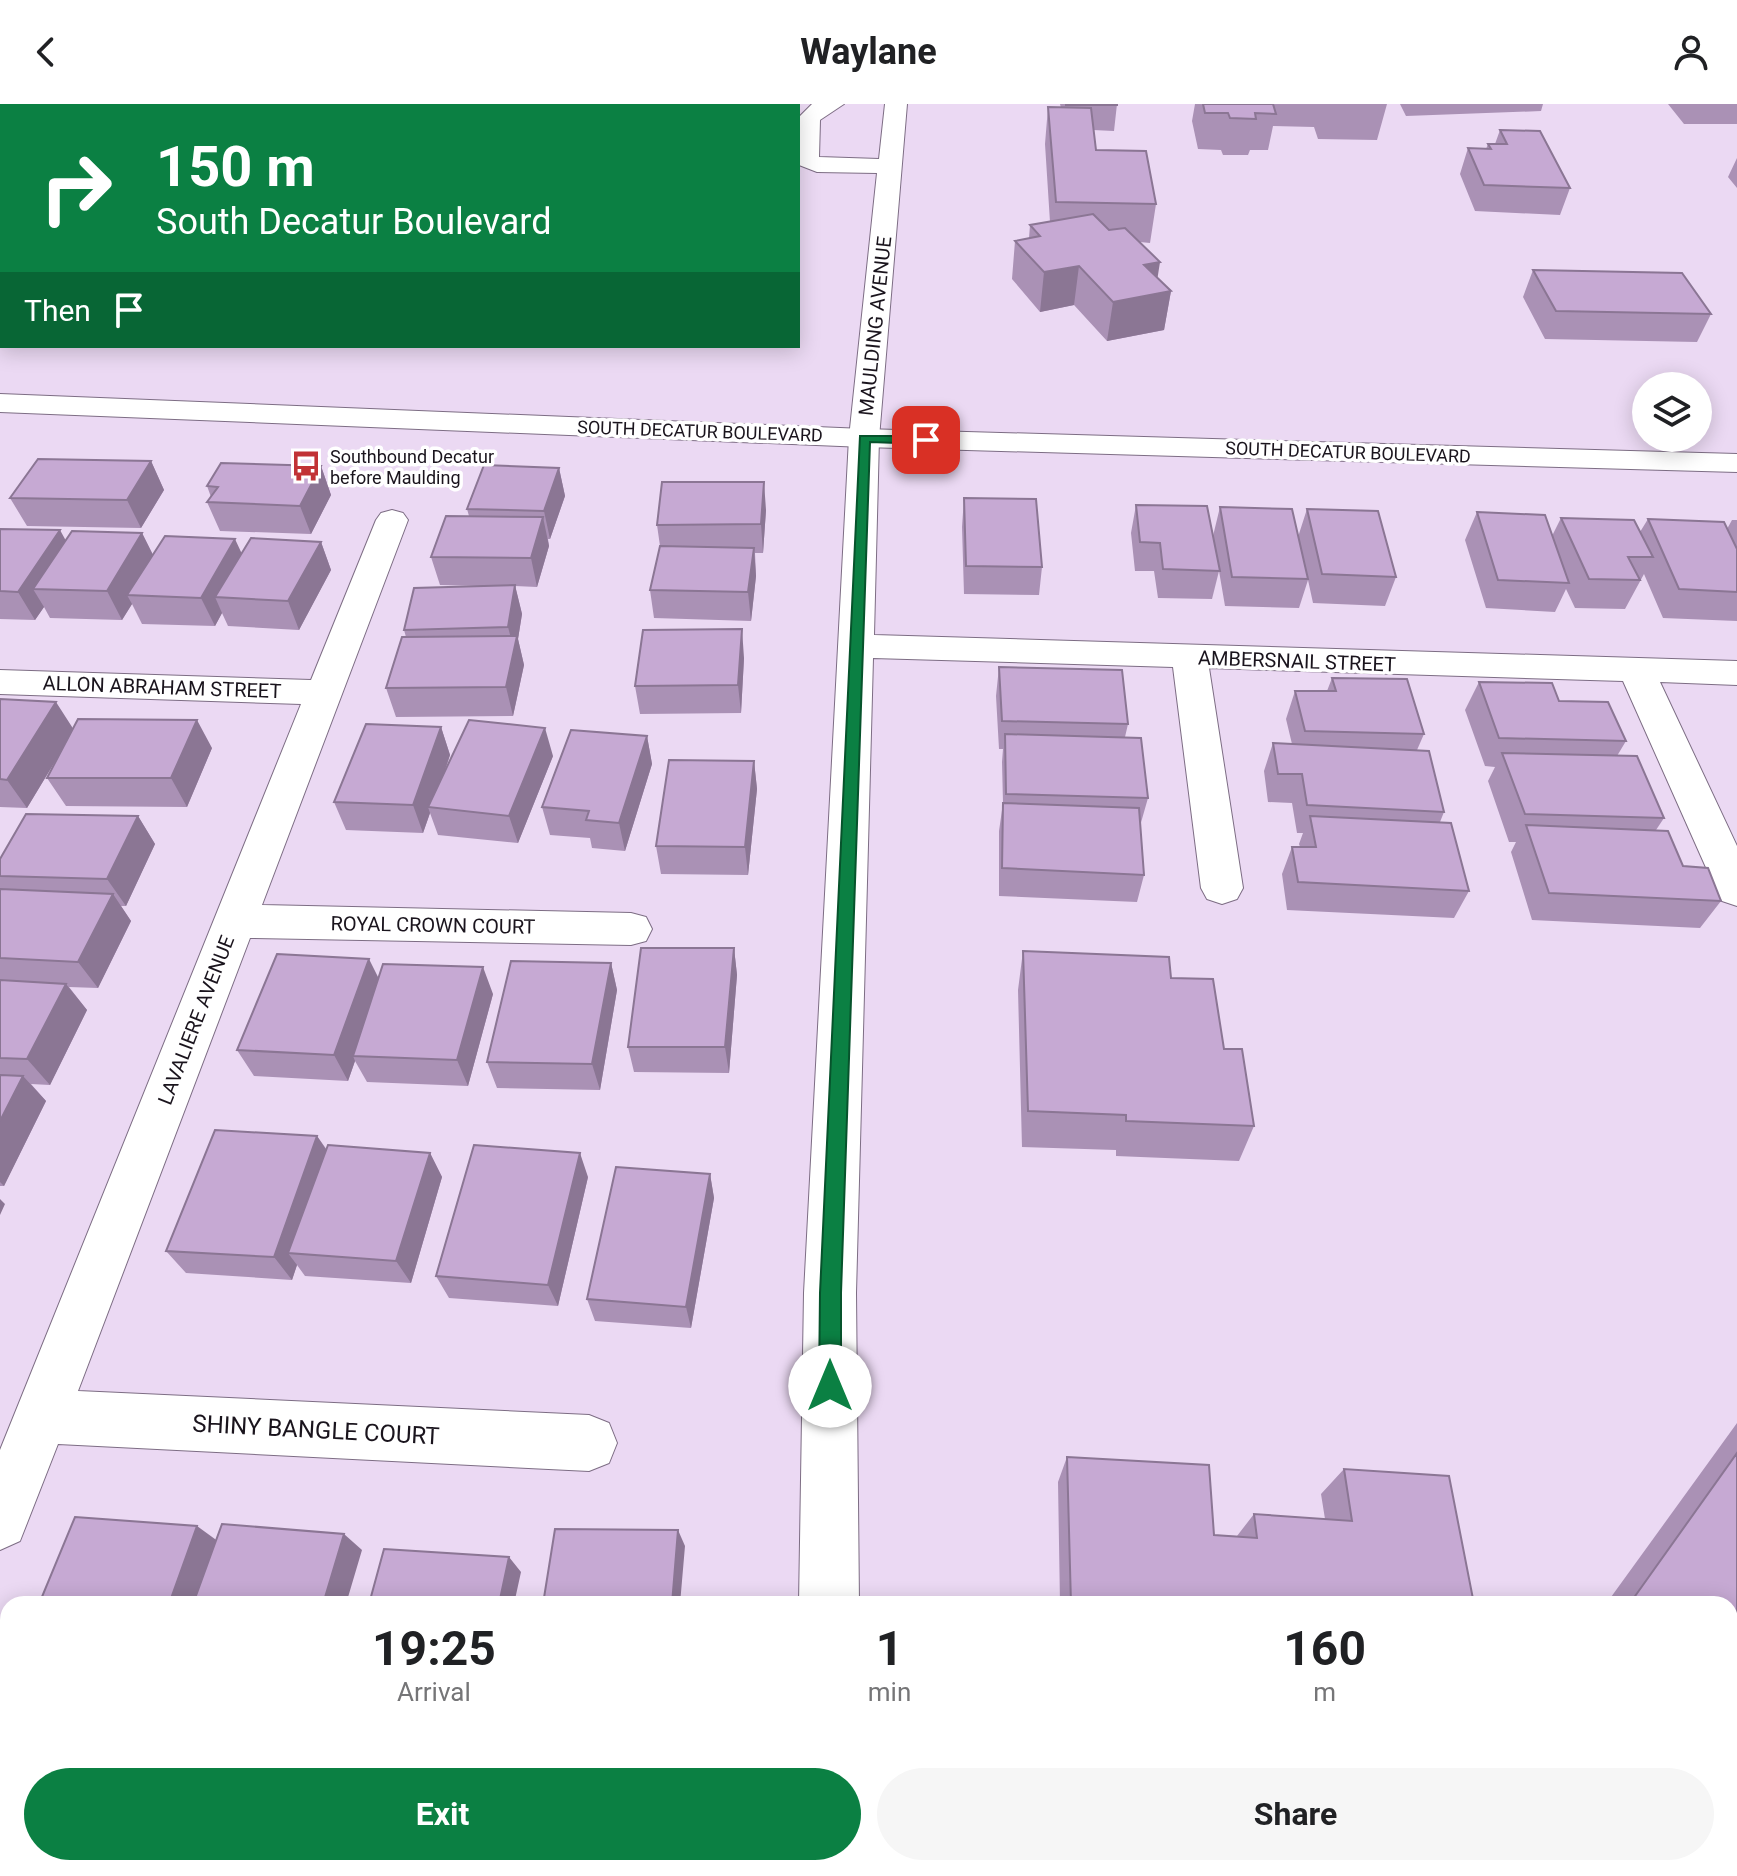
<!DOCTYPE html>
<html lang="en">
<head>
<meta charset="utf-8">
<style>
  :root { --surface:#fff; --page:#f6f6f6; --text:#202124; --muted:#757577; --accent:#0b8043 }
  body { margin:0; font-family:Roboto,sans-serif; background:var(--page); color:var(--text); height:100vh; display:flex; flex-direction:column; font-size:30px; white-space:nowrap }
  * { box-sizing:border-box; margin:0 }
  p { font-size:26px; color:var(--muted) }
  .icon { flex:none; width:44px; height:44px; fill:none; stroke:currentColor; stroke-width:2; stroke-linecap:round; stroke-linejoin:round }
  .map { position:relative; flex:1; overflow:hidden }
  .drawer { position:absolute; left:0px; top:1492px; width:1738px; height:280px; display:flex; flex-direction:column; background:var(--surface); border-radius:24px 24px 0 0; box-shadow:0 4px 20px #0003 }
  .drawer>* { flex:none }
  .hud { position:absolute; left:0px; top:0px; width:800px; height:244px; box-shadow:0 4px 20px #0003; background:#0b8043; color:#fff; overflow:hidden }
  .controls { position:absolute; left:1632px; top:268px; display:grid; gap:16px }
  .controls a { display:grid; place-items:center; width:80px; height:80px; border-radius:50%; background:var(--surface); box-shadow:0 4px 20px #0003; font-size:40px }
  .pin { position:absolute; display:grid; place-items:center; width:68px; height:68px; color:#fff; margin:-34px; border-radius:16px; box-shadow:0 4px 12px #0006 }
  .me { position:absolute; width:88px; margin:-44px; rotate:0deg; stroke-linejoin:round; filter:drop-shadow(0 0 6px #0008) }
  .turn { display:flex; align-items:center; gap:28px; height:168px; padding:0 24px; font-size:36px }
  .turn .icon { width:104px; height:104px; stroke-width:2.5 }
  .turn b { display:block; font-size:56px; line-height:68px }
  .then { display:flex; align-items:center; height:76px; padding:0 24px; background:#0003; gap:16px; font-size:30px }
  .eta { display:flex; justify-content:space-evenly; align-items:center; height:136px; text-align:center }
  .eta b { font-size:48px; font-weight:700; line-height:56px }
  .cta { display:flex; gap:16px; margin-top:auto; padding:16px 24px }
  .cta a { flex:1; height:92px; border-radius:48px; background:var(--accent); color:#fff; font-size:32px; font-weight:700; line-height:92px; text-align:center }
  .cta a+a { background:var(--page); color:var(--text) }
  header { display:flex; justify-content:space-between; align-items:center; height:104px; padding:0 24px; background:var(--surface); font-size:36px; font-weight:700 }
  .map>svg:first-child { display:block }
</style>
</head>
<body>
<header><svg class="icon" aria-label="back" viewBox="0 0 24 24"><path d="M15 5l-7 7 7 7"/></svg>Waylane<svg class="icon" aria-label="person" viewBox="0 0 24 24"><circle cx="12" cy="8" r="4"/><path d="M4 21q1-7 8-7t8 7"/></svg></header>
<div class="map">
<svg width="1737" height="1772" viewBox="0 0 1737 1772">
  <rect width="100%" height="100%" fill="#ebd9f3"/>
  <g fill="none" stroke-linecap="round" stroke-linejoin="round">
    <!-- minor casing -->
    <g stroke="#7d6d84" stroke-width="2">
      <path id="minor" d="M812,0H844L820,16L819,53L879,55L885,0H907L879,334L874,531L1737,557V581L1660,578L1737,742V802L1722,797L1716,786L1623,577L1209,564L1243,784L1237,795L1222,800L1207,795L1201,784L1173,563L873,554L856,1189L859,1500H799L804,1189L849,334L877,69L817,68L799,61L798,14Z
        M392,406L403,409L408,416L262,801L631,809L646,813L652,825L646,837L631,841L250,834L78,1287L589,1311L609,1319L617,1339L609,1359L589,1367L58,1340L20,1437L0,1446V1346L301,600L0,590V566L311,576L376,416L381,409Z
        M794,1764H860V1772H794Z"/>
    </g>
    <!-- major casing -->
    <g stroke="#7d6d84" stroke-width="2">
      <path id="major" d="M0,290L864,325L1737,350V368L864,343L0,308Z"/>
    </g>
    <!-- minor -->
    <use href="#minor" fill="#fff" fill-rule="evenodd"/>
    <!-- major -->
    <use href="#major" fill="#fff" fill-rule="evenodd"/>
  </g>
  <!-- wall -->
  <path fill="#aa91b5" d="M1060,0H1117L1114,27L1093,26L1096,46L1156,100L1150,139L1140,138L1157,174L1171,187L1164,226L1107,237L1074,201L1040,208L1012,175L1015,137L1029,134L1030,121L1050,118L1045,40L1048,3L1061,4Z
    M1195,0H1387L1377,36L1318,35L1314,23L1273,22L1268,46H1250L1248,51H1223L1221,46L1198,45L1192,17Z
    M1400,0H1543L1541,7L1406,12Z
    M1668,0H1737V20H1684Z
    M1500,26L1570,84L1560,111L1475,107L1460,70L1468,44L1486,45L1488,40H1495Z
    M1737,54V84L1728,73Z
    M1533,166L1711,210L1697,238L1545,235L1523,193Z
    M151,357L164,386L141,424L27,422L10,394Z
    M321,362L331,391L311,430L220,427L207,398L211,393L207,382Z
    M559,364L565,392L550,435H548L549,442L537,483L515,482L522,510L518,535L524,561L513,612L396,613L386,584L406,533L404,526L482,482L440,481L431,453L469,412L467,405Z
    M964,394L1042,463L1039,491L964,490L962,423Z
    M1136,401L1218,457L1213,432L1220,403L1298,433L1307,405L1396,473L1385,502L1313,499L1308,476L1299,504L1225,502L1219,467L1212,495L1158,494L1154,467H1135L1131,429Z
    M766,406L763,449H755L756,472L751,517L654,514L650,486L660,442L657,421Z
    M1477,408L1552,432L1561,414L1640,428L1648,415L1727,425L1732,416H1737V517L1663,514L1644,470L1625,505L1575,504L1566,485L1555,508L1486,504L1465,436Z
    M0,425L66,436L142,429L153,451L241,449L321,438L331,466L299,526L228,522L222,509L215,522L142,520L132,500L122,516L50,514L44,503L35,516L0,515Z
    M744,554L741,609L640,610L635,582Z
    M999,563L1128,620L1125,633L1148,694L1140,722L1144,771L1137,798L999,792V727L1003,699L1002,658L1003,645H999L996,592Z
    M1332,574L1424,630L1417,646L1444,708L1440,718L1469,787L1454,814L1287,806L1282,770L1292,743H1300L1299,740L1303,729H1297L1292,699L1268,698L1264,667L1273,639L1292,640L1286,615L1295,587H1327Z
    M1479,578L1559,597L1626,637L1617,652L1664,714L1656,726L1683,762L1721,797L1700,824L1532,816L1511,748L1516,738H1509L1488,677L1495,663L1485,662L1465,606Z
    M0,595L73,625L212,644L187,703L66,702L47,674L62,646L27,704L0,703Z
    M441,623L450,651L445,667L553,652L518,739L438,731L430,709L423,729L346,726L334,698Z
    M647,632L652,660L625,747L592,744L590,734L550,731L542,703Z
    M754,657L757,685L748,771L661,770L656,742Z
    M138,712L155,740L126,802H121L131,817L98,884L69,883L87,906L50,981L31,980L46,997L4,1082H0V772Z
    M734,844L737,871L729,969L634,968L628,943Z
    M1023,847L1171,874L1224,945L1254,1022L1239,1057L1116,1052V1046L1022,1043L1018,886Z
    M611,859L617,886L600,986L497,984L487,958Z
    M378,875L493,890L468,982L367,978L355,957L348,977L254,972L237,946Z
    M317,1032L327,1046L430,1049L442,1073L411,1179L305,1172L297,1161L292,1176L186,1169L166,1147Z
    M710,1070L714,1094L691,1224L595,1217L587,1195Z
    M588,1073L558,1202L449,1194L436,1172Z
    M1737,1319V1687L1730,1680V1500H1606Z
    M1067,1353L1214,1431L1237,1432L1254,1410L1325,1415L1321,1390L1344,1365L1474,1500H1060L1058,1378Z"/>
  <!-- shaded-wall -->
  <path fill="#8b7694" d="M1160,158L1155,190L1171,187L1164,226L1107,237L1113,198L1144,161Z
    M1079,162L1074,201L1040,208L1044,168Z
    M151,357L164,386L141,424L127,396Z
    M321,362L331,391L311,430L300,402Z
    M559,364L565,392L550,435L544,407Z
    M764,378L766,406L763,449L761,420Z
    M543,413L549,442L537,483L531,454Z
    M60,426L76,455L33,485L44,503L35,516L18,488Z
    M142,429L156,457L127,491L132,500L122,516L107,487Z
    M235,435L248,463L215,493L222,509L215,522L201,494Z
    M321,438L331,466L299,526L288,497Z
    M754,444L756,472L751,517L748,488Z
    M515,481L522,510L518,535L524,561L513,612L506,583L514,546L508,523Z
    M742,525L744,554L741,609L738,581Z
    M56,598L74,626L27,704L7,676Z
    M197,616L212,644L187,703L171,674Z
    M441,623L450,651L432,704L428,703L430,709L423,729L413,701Z
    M545,624L553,652L518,739L509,712Z
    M647,632L652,660L625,747L619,719Z
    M754,657L757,685L748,771L745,743Z
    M138,712L155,740L126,802L107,775Z
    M113,790L131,817L98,884L78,858Z
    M734,844L737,871L729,969L725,943Z
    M369,855L382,881L353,952L355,957L348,977L334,951Z
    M611,859L617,886L600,986L592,960Z
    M483,863L493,890L468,982L457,956Z
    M66,880L87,906L50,981L27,955Z
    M23,972L46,997L4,1082L0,1078V1017Z
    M317,1032L333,1056L288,1149L297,1161L292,1176L274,1153Z
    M430,1049L442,1073L411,1179L396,1157Z
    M580,1049L588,1073L558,1202L548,1181Z
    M710,1070L714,1094L691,1224L686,1203Z
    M0,1095L5,1100L0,1111Z
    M197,1422L219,1438L198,1500H169Z
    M678,1426L685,1442L680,1500H672Z
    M344,1430L362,1446L346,1500H323Z
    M509,1453L521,1468L514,1500H499Z"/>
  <!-- building -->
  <path fill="#c6a9d3" stroke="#8b7694" stroke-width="2" d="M706,0H753V2H705Z
    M1066,0H1117V1H1066Z
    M1203,0H1273L1276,10L1255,9L1256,15L1230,14L1228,9H1205Z
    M1048,3L1091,4L1096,46L1146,47L1156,100L1056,98Z
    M1500,26L1540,27L1570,84L1484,81L1468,44L1491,45L1488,40H1507Z
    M1093,110L1109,126L1125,124L1160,158L1144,161L1171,187L1113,198L1079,162L1044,168L1015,137L1040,132L1030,121Z
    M1533,166L1682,169L1711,210L1556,207Z
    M38,355L151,357L127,396L10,394Z
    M221,359L321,362L300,402L207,398L218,383L207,382Z
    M484,361L559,364L544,407L467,405Z
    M662,378H764L761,420L657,421Z
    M964,394L1036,395L1042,463L966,462Z
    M1136,401L1207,402L1220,467L1163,465L1160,439L1140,438Z
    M1220,403L1292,405L1308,475L1232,473Z
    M1307,405L1378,407L1396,473L1322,470Z
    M1477,408L1545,411L1569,479L1498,476Z
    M446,412L543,413L531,454L431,453Z
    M1561,414L1634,416L1653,453H1628L1640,476L1589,475Z
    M1648,415L1724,418L1737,445V488L1679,485Z
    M0,425L60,426L18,488L0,487Z
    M72,427L142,429L107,487L33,485Z
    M165,432L235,435L201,494L127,491Z
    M251,434L321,438L288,497L215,493Z
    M660,442L754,444L748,488L650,486Z
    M515,481L508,523L404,526L414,484Z
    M742,525L738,581L635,582L643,526Z
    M517,532L506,583L386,584L402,533Z
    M999,563L1122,566L1128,620L1002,617Z
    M1332,574L1407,575L1424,630L1305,627L1295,587H1336Z
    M1479,578L1552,579L1559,597L1608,598L1626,637L1499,634Z
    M0,595L56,598L7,676L0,675Z
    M78,615L197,616L171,674H47Z
    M469,616L545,624L509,712L428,703Z
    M366,620L441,623L413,701L334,698Z
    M571,626L647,632L619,719L586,716L589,707L542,703Z
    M1005,630L1141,634L1148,694L1006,690Z
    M1273,639L1429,647L1444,708L1307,701L1302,670H1278Z
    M1502,649L1637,652L1664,714L1525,710Z
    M669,656L754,657L745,743L656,742Z
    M1003,699L1139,704L1144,771L1002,764Z
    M26,710L138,712L107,775L0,772V755Z
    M1310,712L1451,719L1469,787L1298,778L1292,743H1316Z
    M1526,721L1668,727L1683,762L1708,764L1721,797L1549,789Z
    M0,785L113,790L78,858L0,854Z
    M641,844H734L725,943H628Z
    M1023,847L1169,853L1171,874L1213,875L1224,945H1242L1254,1022L1126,1017V1011L1028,1007Z
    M277,850L369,855L334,951L237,946Z
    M511,857L611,859L592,960L487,958Z
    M383,860L483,863L457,956L353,952Z
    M0,876L66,880L27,955L0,954Z
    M0,971L23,972L0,1017Z
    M215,1026L317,1032L274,1153L166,1147Z
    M328,1041L430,1049L396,1157L288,1149Z
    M474,1041L580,1049L548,1181L436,1172Z
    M616,1063L710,1070L686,1203L587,1195Z
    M1737,1349V1632L1730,1626V1500H1640L1633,1495Z
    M1067,1353L1209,1361L1214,1431L1257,1434L1254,1410L1352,1417L1344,1365L1449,1372L1474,1500H1071Z
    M75,1413L197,1422L169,1500H39Z
    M222,1420L344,1430L323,1500H193Z
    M555,1425L678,1426L672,1500H543Z
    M384,1445L509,1453L499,1500H369Z
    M8,1576V1606H0V1595Z"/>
  <!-- route -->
  <path fill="#0b8043" stroke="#07532c" stroke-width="2" d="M860,332H926L932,336L926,340L870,338L841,1189V1282L838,1290L830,1293L822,1290L819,1282L820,1189Z"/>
  <!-- icons -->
  <defs>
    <g id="bus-bare" transform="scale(2.4)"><path d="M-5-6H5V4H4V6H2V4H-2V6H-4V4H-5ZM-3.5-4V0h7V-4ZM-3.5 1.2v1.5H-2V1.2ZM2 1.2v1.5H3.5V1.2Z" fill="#c13236" stroke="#fff" stroke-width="2.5" paint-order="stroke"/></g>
  </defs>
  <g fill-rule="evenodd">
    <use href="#bus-bare" x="306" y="362"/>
  </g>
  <g text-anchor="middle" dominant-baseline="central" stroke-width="7" stroke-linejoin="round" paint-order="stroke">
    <!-- far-street labels -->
    <g font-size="18" fill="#1a141d" stroke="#fff">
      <text transform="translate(700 327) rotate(2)">SOUTH DECATUR BOULEVARD</text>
      <text transform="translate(1348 348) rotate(2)">SOUTH DECATUR BOULEVARD</text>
    </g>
    <!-- far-poi labels -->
    <g font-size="18" fill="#1a141d" stroke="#fff" text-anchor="start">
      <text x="330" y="352">Southbound Decatur<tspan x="330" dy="21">before Maulding</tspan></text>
    </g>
    <!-- street labels -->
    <g font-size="20" fill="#1a141d" stroke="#fff">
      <text transform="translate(875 222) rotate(-84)">MAULDING AVENUE</text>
      <text transform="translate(1297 557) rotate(2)">AMBERSNAIL STREET</text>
      <text transform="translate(162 583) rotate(2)">ALLON ABRAHAM STREET</text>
      <text transform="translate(433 821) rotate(1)">ROYAL CROWN COURT</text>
      <text transform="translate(196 916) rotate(-69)">LAVALIERE AVENUE</text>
    </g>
    <!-- near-street labels -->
    <g font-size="24" fill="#1a141d" stroke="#fff">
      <text transform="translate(316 1326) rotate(3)">SHINY BANGLE COURT</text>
    </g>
  </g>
</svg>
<div class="controls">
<a><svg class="icon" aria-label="layers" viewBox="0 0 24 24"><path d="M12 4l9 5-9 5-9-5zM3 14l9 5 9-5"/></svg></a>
</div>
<div class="pin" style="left:926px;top:336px;background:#d93025"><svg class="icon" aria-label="arrive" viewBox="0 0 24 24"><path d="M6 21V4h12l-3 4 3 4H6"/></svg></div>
<svg class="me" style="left:830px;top:1282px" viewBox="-20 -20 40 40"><circle r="19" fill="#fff"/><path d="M0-13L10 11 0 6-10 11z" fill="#0b8043"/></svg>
<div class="hud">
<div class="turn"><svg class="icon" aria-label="right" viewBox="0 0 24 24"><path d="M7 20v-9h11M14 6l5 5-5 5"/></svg><div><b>150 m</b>South Decatur Boulevard</div></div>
<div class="then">Then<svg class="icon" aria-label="arrive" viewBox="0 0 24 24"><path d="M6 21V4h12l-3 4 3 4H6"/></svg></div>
</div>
<section class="drawer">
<div class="eta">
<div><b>19:25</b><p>Arrival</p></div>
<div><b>1</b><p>min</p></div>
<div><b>160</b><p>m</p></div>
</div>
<div class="cta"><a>Exit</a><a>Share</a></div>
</section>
</div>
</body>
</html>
